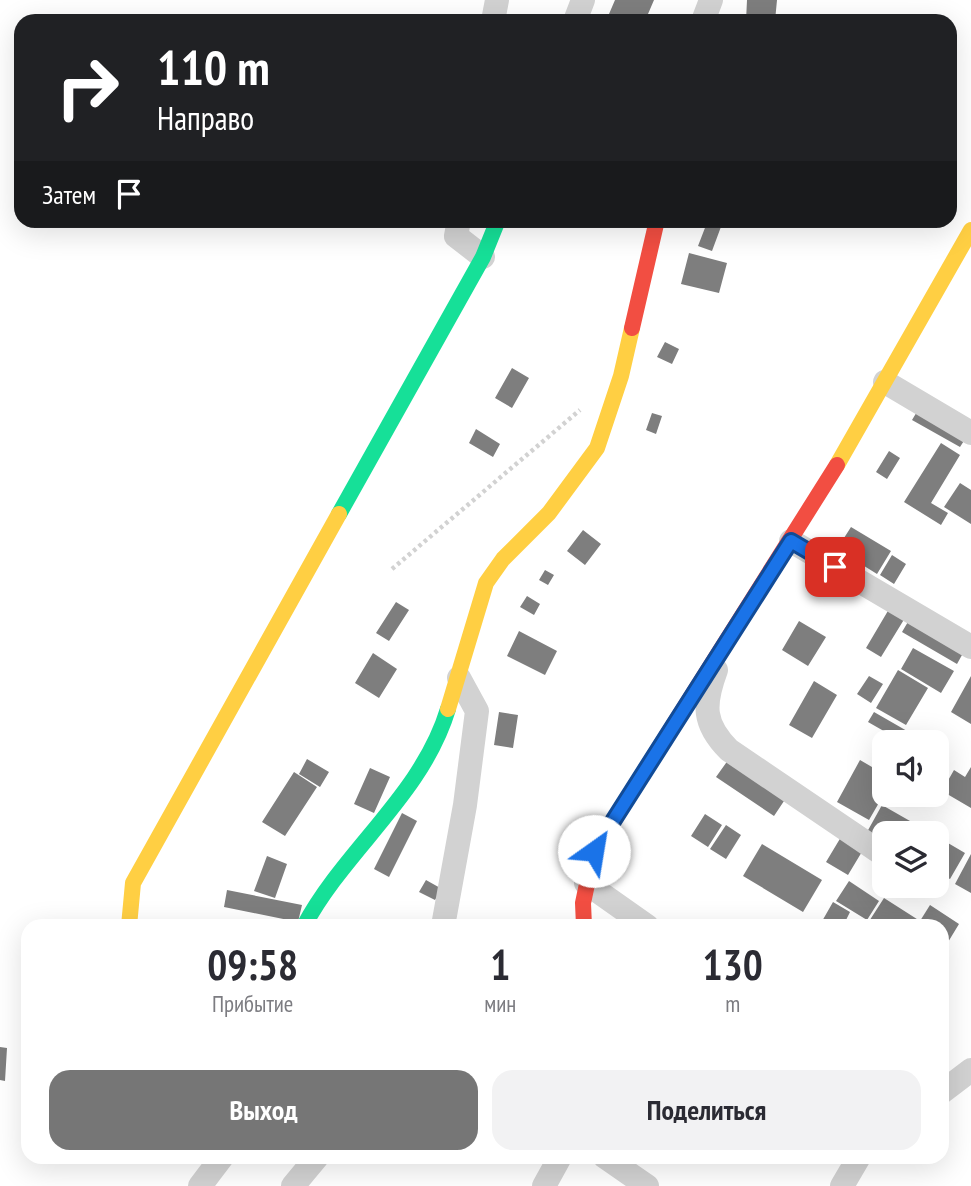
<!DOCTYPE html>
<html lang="ru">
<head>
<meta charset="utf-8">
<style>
  :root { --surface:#fff; --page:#f2f2f3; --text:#2b2b33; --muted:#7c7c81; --accent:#767676 }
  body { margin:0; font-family:"PT Sans Narrow",sans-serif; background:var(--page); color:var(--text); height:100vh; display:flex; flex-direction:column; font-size:26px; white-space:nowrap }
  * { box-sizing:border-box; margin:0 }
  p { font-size:23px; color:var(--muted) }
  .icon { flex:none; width:38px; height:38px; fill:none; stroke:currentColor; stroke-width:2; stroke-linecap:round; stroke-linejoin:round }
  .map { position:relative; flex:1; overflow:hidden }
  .sheet { position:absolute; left:21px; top:919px; width:928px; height:245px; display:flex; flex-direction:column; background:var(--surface); border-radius:21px; box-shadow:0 7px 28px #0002 }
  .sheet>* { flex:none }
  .hud { position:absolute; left:14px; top:14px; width:943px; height:214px; border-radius:21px; box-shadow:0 7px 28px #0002; background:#202124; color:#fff; overflow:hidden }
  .fabs { position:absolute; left:872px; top:730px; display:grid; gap:14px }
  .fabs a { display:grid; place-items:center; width:77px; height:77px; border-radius:14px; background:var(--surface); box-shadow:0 7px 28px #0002; font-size:35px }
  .pin { position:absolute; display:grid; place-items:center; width:60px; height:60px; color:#fff; margin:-30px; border-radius:14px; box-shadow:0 4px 10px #0006 }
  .me { position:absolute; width:77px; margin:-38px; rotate:32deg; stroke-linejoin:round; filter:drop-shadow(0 0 5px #0008) }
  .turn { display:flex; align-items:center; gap:24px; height:147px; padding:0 28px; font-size:32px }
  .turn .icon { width:91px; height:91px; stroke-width:2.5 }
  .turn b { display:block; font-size:49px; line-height:60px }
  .then { display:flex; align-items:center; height:66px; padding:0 28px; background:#0003; gap:14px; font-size:26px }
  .eta { display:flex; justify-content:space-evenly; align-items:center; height:119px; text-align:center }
  .eta b { font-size:42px; font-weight:700; line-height:49px }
  .cta { display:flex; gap:14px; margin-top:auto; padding:14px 28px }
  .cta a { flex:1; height:80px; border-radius:21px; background:var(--accent); color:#fff; font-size:28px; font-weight:700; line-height:80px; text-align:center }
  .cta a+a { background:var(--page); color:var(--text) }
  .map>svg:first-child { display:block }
</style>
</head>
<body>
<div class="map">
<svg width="971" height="1186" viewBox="0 0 971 1186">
  <rect width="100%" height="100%" fill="#fff"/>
  <!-- building -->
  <path fill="#7e7e7e" d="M615,0H654L645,21H606Z
    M747,0H777L775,21H746Z
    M526,220H554L553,227Z
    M708,220L722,224L712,251L698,246Z
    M689,253L727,263L719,293L681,284Z
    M665,342L679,349L672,364L657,357Z
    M512,368L529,378L512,408L495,398Z
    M921,405L969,433L960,447L912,420Z
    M652,413L662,416L656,434L646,430Z
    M476,429L500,444L493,457L469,443Z
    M941,443L960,455L931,503L948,513L941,525L904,502Z
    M889,451L900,458L887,479L876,472Z
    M960,483L971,490V524L944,507Z
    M851,527L891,551L877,574L837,549Z
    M583,530L601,544L585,565L567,551Z
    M892,555L906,564L894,584L880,575Z
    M545,570L554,575L548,585L539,580Z
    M527,596L540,604L534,615L520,607Z
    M396,602L409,610L389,641L376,633Z
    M892,604L908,613L881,657L866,648Z
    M912,615L967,646L957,664L902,632Z
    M799,621L826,637L808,666L782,650Z
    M519,631L557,651L545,675L507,656Z
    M913,648L954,671L941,693L901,669Z
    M373,653L397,669L379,698L355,683Z
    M898,670L928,688L906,725L876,708Z
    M869,676L883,684L871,703L857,694Z
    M971,676V724L951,712Z
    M814,681L837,695L812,738L789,725Z
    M499,712L518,715L513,748L494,745Z
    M874,712L914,735L909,742H903L868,722Z
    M731,756L788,795L774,816L716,777Z
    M307,759L329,772L320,787L299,774Z
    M860,760L884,774V794L869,820L837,802Z
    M971,767V808L942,791L954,770L965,777Z
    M370,768L390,777L374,813L354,804Z
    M294,772L317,787L285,836L262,822Z
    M882,805L931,833H884V842L867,832Z
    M402,813L417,821L389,877L374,869Z
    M705,814L722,825L708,847L691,836Z
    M726,825L741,835L726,859L710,849Z
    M844,832L866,845L848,875L826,862Z
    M936,836L965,853L950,879L936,872Z
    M762,844L822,880L803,912L743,876Z
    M971,854V893L955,884Z
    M267,856L287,864L275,898L254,891Z
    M426,880L442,889L435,900L419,892Z
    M849,881L879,901L867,920L836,901Z
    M227,890L302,905L298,922L224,907Z
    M884,898L920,921L930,905L959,924L942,952V926H866Z
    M833,902L850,912L843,926L821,923Z
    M0,1047L7,1048L5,1081L0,1080Z"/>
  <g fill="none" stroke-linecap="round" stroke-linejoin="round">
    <!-- path -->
    <path stroke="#d2d2d2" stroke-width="4.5" stroke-dasharray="3.5 3.5" stroke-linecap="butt" d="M392,569L580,410"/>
    <!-- street -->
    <path stroke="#d2d2d2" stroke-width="24" d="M493,21L497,0
      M575,21L583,0
      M703,21L711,0
      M459,220L456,236L483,257
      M885,382L971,433
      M791,541L971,647
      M716,670C703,705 703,724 729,750L884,855
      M586,883L647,926
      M443,926L465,805L477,711L459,678
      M942,1092L971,1070
      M605,1157L647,1186
      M200,1186L222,1157
      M293,1186L317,1157
      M544,1186L560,1157
      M842,1186L859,1157"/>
    <!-- fast -->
    <path stroke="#16e098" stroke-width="16" d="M339,514L483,257L498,220
      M304,926C345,849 422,795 448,709"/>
    <!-- slow -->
    <path stroke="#ffcf43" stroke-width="16" d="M837,465L971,230
      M448,709L486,583L503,559L549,513L597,448L621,376L632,328
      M129,926L133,883L339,514"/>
    <!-- jam -->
    <path stroke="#f24e42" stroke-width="16" d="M632,328L657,220
      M584,926L583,903L594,851L837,465"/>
  </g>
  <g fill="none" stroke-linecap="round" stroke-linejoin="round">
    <!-- route casing -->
    <g stroke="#114b97" stroke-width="18">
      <path id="route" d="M594,851L791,541L835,567"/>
    </g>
    <!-- route -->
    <use href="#route" stroke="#1a73e8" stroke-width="12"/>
  </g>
</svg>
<div class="fabs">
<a><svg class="icon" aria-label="sound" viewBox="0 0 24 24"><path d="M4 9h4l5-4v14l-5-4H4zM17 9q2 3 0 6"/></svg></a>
<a><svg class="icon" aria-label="layers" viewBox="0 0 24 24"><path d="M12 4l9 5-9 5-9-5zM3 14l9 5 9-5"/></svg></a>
</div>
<div class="pin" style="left:835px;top:567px;background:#d93025"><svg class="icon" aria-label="arrive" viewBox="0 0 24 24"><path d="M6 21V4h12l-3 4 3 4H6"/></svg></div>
<svg class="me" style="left:594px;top:851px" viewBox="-20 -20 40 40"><circle r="19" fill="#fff"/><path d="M0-13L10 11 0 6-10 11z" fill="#1a73e8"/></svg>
<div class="hud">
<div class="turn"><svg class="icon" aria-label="right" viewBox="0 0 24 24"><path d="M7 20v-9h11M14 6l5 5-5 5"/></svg><div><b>110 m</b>Направо</div></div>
<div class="then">Затем<svg class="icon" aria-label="arrive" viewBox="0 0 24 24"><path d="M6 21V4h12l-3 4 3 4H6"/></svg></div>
</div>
<section class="sheet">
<div class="eta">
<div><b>09:58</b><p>Прибытие</p></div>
<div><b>1</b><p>мин</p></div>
<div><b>130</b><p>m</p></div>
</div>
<div class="cta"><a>Выход</a><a>Поделиться</a></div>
</section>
</div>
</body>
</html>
